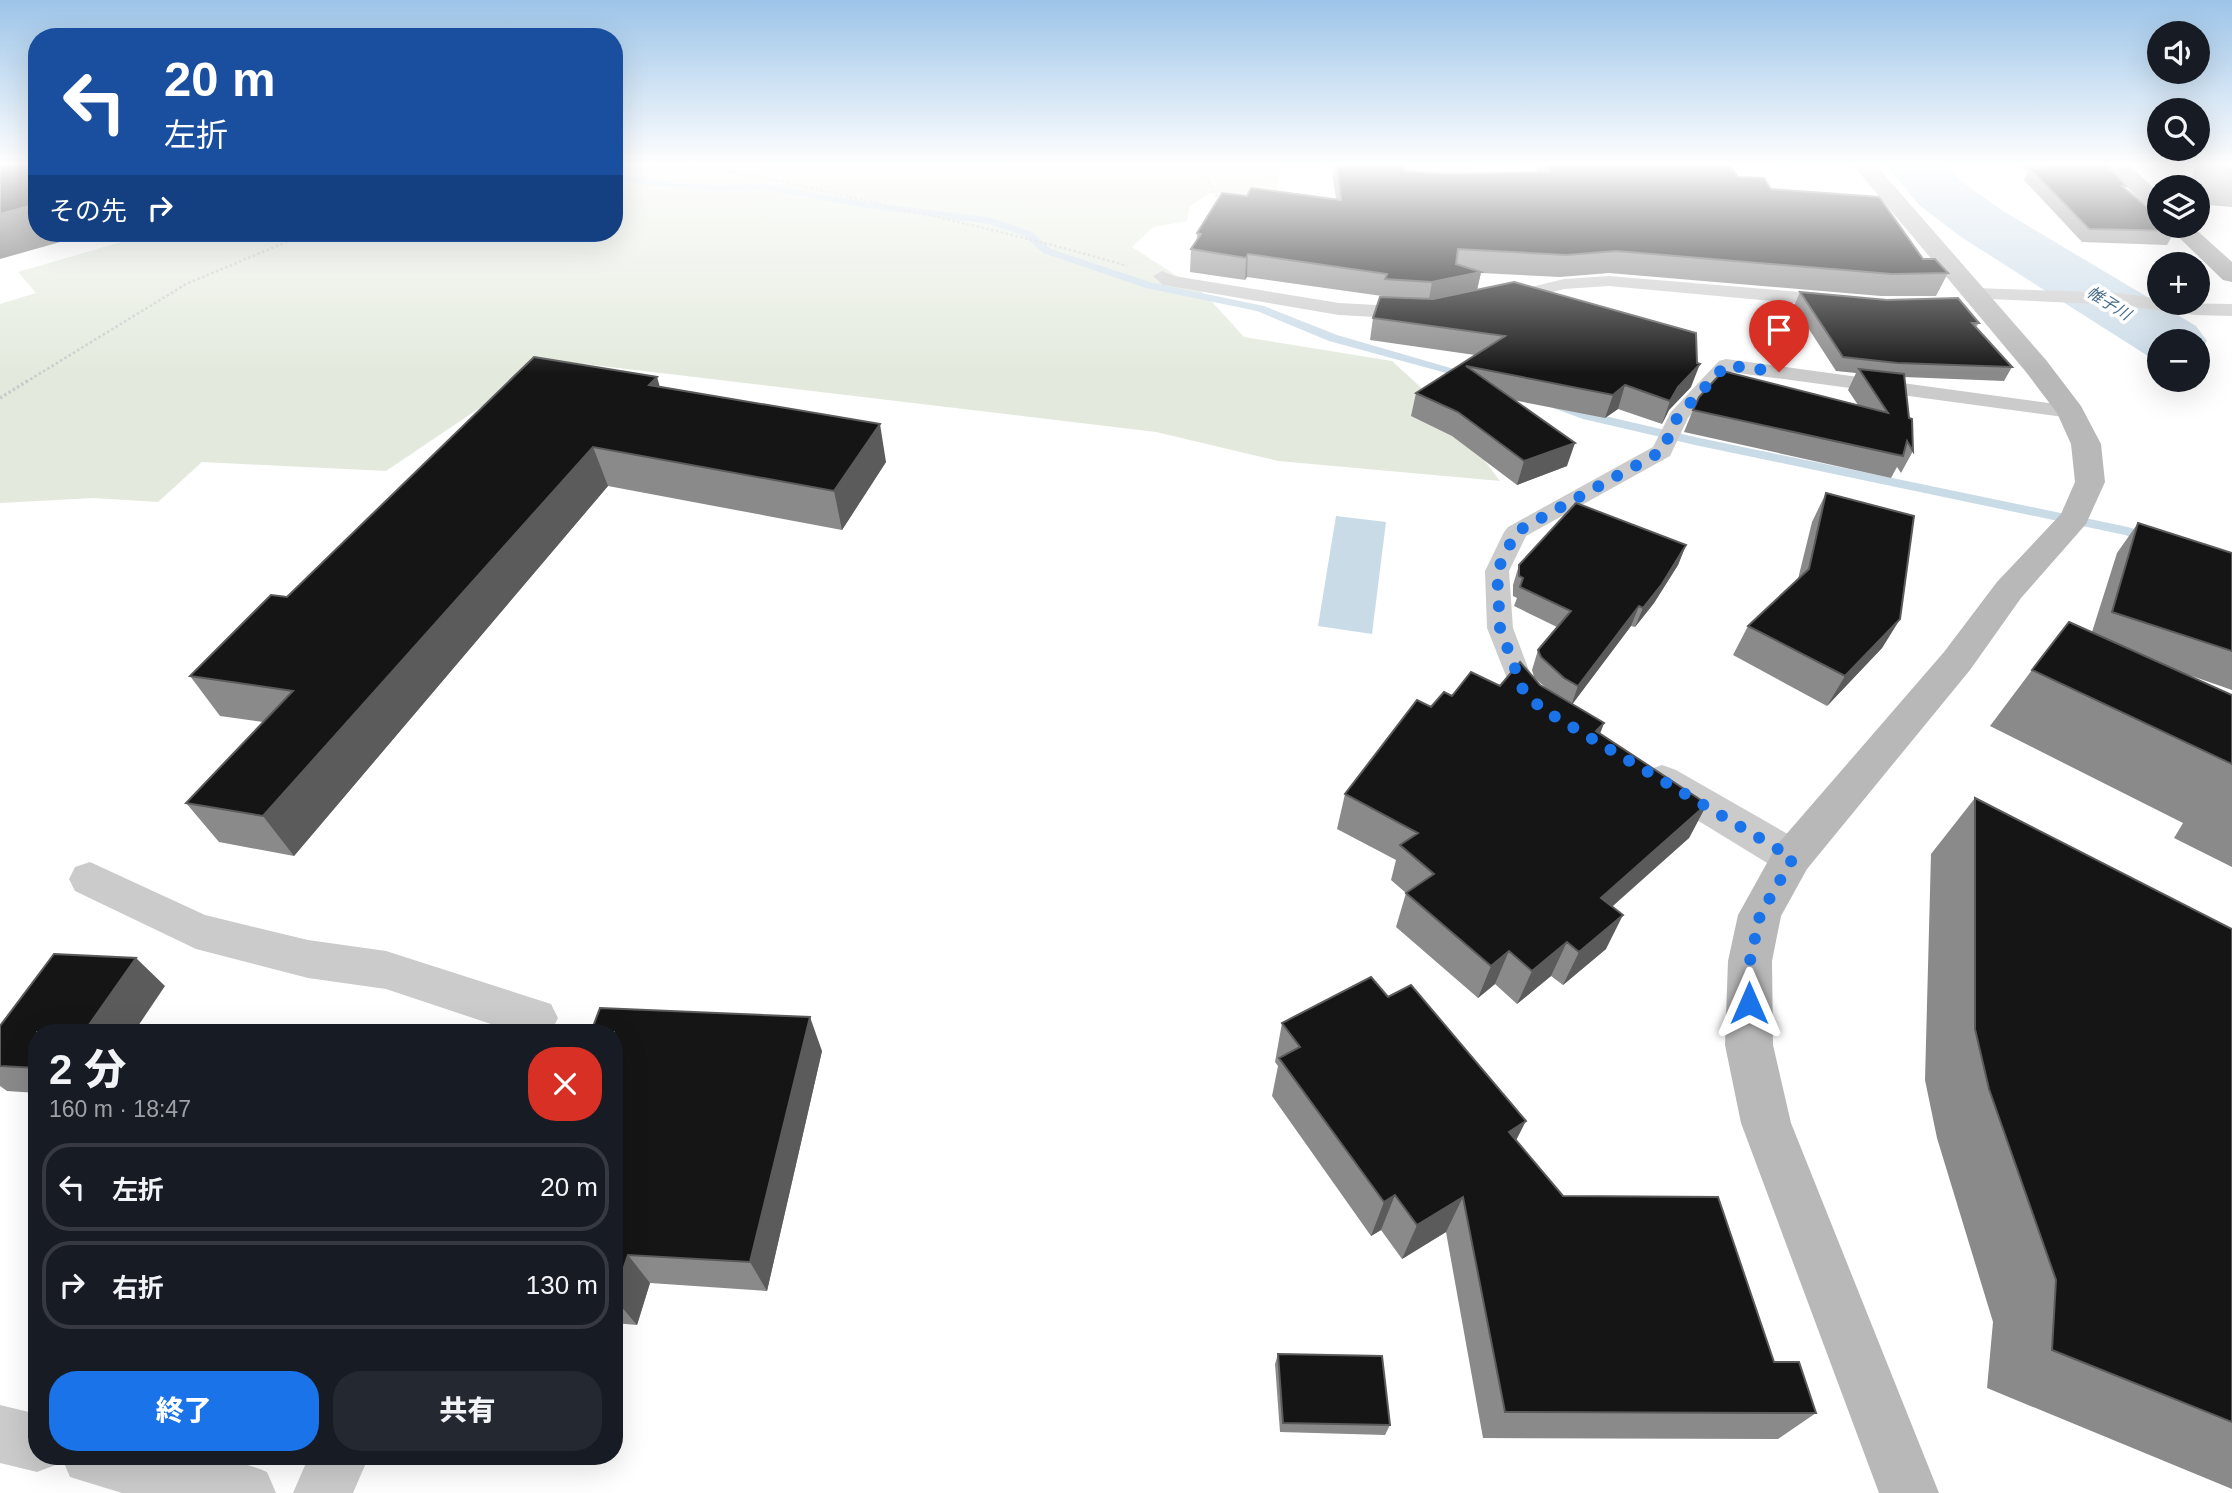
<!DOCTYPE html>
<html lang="ja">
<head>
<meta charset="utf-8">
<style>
  :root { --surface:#171b24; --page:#242831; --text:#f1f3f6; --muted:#9ea1a6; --line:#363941; --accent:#1a73e8 }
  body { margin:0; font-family:Arial,"Noto Sans JP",sans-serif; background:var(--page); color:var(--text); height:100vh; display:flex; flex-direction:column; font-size:26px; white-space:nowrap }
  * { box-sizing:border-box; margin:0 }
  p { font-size:23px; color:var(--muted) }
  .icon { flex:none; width:38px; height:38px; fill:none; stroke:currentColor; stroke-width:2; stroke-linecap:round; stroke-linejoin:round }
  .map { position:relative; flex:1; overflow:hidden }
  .details { position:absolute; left:28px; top:1024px; width:595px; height:441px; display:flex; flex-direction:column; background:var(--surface); border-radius:28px; box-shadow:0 7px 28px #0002 }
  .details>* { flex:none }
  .guide { position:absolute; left:28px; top:28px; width:595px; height:214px; border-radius:28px; box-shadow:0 7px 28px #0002; background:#1a4fa0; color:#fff; overflow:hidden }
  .controls { position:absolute; left:2147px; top:21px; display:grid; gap:14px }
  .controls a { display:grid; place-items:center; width:63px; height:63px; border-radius:50%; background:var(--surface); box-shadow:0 7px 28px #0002; font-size:35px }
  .pin { position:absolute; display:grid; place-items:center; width:60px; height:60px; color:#fff; margin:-72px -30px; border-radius:50% 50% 50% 0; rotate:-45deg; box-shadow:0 0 7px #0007 }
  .pin .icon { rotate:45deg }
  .me { position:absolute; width:77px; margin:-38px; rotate:0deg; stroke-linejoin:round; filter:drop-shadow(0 0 5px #0008) }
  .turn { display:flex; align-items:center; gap:24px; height:147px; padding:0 21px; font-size:32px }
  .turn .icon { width:91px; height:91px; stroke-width:2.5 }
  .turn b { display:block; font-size:49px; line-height:60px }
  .then { display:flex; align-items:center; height:66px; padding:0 21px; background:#0003; gap:14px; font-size:26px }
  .round { display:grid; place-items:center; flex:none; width:74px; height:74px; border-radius:28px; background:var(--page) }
  .headline { display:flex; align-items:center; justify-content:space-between; height:119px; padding:0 21px }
  h1 { font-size:42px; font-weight:800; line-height:52px }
  .primary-button { display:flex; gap:14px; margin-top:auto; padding:14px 21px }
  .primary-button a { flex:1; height:80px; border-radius:28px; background:var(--accent); color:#fff; font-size:28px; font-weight:800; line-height:80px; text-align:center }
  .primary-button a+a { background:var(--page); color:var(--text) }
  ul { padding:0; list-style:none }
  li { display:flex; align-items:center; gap:21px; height:88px; margin:0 14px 10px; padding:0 7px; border:4px solid var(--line); border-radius:28px }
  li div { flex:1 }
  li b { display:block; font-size:26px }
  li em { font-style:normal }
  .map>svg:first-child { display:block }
</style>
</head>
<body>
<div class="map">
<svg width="2232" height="1493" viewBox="0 0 2232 1493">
  <rect width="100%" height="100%" fill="#fff"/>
  <!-- green -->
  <path fill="#e3eadd" d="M614,164H1458L1471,167L1466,182L1322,165L1306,170L1280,167L1277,190L1263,187L1257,198L1210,193L1190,206L1187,221L1153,227L1132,247L1205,294L1244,337L1392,361L1449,413L1500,481L1278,461L1156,432L551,360L386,471L202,462L158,502L94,498L0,503V304L36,293L18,272L152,233H614Z"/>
  <!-- water -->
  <path fill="#cadbe8" d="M1336,516L1386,522L1372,634L1318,626Z"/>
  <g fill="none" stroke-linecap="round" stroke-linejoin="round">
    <!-- stream -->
    <path fill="#cadbe8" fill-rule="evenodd" d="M614,172L636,178L712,185L766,184L867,202L992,218L1032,232L1051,249L1153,283L1264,306L1337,335L1478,376L1472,380L1329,341L1257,311L1146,288L1043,253L1024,236L990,224L867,208L766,190L712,191L636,184L614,178Z
      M1558,401L1592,413L1695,437L2128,527L2160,537L2162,540L2155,545L2125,535L1695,445L1583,419L1553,408L1552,405Z"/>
    <!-- river -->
    <path fill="#cadbe8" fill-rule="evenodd" d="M1885,164H1945L1961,181L2003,211L2196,326L2207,341L2198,353V341H2160V359L2148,356L1961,237L1919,205Z"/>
    <!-- path-far1 -->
    <path stroke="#cbcbcb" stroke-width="2.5" stroke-dasharray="2.5 2.5" stroke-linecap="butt" d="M673,164C748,172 820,190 893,207C972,225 1050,243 1127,266
      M1198,164L1218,198
      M614,175L670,164
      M26,382L186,284L308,233"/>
    <!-- path -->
    <path stroke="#cbcbcb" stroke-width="3.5" stroke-dasharray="2.5 2.5" stroke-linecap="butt" d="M0,398L29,380"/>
    <!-- lane -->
    <path fill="#cbcbcb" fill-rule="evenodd" d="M1162,271L1174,276L1339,303L1413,307L1422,313L1413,319L1339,315L1163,285L1153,276Z
      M1609,276L1836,295L1845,301L1836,307L1609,286L1564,289L1505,305L1496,299L1498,295L1564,279Z
      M1975,288L2119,293L2160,299V303L2232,304V316L2195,315L2119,305L1968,298L1966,294Z
      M1726,359L2071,406L2078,408L2081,412L2078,416L2071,418L1731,372L1688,418L1670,456L1526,536L1509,571L1513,628L1536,689L1532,696L1523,698L1514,696L1487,628L1485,571L1504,532L1508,527L1653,447L1671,412L1719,361Z"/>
    <!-- street -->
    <path fill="#cbcbcb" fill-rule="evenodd" d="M1662,765L1676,770L1807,845L1813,857L1807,869L1792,874L1777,869L1648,790L1642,780L1648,770Z
      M90,862L205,915L308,940L386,951L551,1004L558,1018L551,1032H505L506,1029L386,989L308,978L196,949L75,891L69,879L75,867Z
      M0,1405L37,1414V1456H61L58,1464L37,1472L0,1463Z
      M61,1456C129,1456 204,1445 267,1472L276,1493H122L70,1477Z
      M309,1456H369L353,1493H293Z"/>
    <!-- secondary -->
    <path fill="#b8b8b8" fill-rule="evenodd" d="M1852,164H1875L2046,360L2081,406L2101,444L2105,482L2086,524L2021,598L1970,670L1807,869L1781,916L1772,961L1773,1045L1791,1123L1939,1493H1879L1741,1123L1725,1045L1728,961L1738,915L1777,845L1944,652L1997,582L2061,514L2075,482L2071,444L2057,413L2026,372Z"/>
    <!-- highway -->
    <path fill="#959595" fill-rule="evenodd" d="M2104,164H2128L2160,194V214L2152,212Z
      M2167,226H2192L2232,262V282L2223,280Z"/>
  </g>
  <!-- wall -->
  <path fill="#8a8a8a" d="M1335,164H1404L1405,171L1448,174L1538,173L1536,167L1537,164H1729L1738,177L1771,189L1923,259L1948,273L1936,296H1881L1609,273L1560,277L1481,273L1477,290L1691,387L1669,410L1662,424L1618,409L1605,418L1513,400L1567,466L1517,485L1452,436L1411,416L1416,393L1475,355L1370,340L1373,318L1382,296L1247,277L1245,280L1190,272L1191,249L1197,240V233L1247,196L1336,199L1333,177Z
    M2020,164H2106L2126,186L2125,188L2175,231L2167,245L2082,242L2024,180L2028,172Z
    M2196,164H2232V207L2198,204V187H2189Z
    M1800,292L1979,323L1976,327L2012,367L2004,381L1904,377L1913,451L1901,473L1897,467L1891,478L1684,432L1693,410L1858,405L1848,390L1856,373L1836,371L1794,306Z
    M660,387L886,462L842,530L608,486L294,856L219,842L186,803L263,722L220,716L190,676L287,597Z
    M1826,493L1900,619L1882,648L1827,706L1733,655L1748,626L1798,579L1812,522Z
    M2138,523L2232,553V690L2186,674L2232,695V867L2174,838L2183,823L1990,726L2032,670L2092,632L2117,553Z
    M1686,545L1678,565L1654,603L1635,627L1631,626L1572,704L1604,723L1600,734L1707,804L1689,838L1612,907L1606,949L1563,985L1551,976L1517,1004L1495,984L1478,998L1396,927L1406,893L1391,880L1396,860L1337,829L1345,794L1431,707L1452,696L1500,686L1540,685L1548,690L1534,677L1532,670L1538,650L1557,627L1514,606L1517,598L1513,596V585L1519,565Z
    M1975,798L2232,929V1489L1987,1388L1993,1322L1937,1138L1925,1080L1931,854Z
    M165,986L37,1032V1093L7,1091L0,1086V1026Z
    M1388,997L1516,1140L1563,1196L1774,1362L1816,1413L1778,1439L1483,1438L1446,1232L1402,1259L1381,1230L1371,1236L1272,1096L1278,1066L1275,1062L1282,1023Z
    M614,1032L822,1051L767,1291L650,1283L637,1325L614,1323Z
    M1278,1354L1390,1425L1385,1435L1280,1432L1275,1364Z"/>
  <!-- shaded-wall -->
  <path fill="#5b5b5b" d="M37,204V233H92L0,259V214Z
    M1248,254L1247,277L1245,280L1246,258Z
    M1481,272L1476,294L1428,304L1432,282Z
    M1700,364L1691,387L1669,410L1662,424L1670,401L1678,387Z
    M657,377L668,415L649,385Z
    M1625,385L1618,409L1605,418L1613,395Z
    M880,424L886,462L842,530L834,491Z
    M1575,443L1567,466L1517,485L1524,461Z
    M593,447L608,486L294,856L263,816Z
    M1686,545L1678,565L1654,603L1635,627L1643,608Z
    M1639,606L1631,626L1571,706L1578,686Z
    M1900,619L1882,648L1827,706L1845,676Z
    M1604,723L1590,758L1596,731Z
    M1707,804L1689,838L1584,931L1601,898Z
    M1623,915L1606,949L1563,985L1579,952Z
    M1567,942L1551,976L1517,1004L1532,971Z
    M1509,951L1495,984L1478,998L1491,966Z
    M136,958L165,986L134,1032H84Z
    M810,1017L822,1051L767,1291L750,1262Z
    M1526,1121L1507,1158L1509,1132Z
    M1395,1195L1381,1230L1371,1236L1384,1202Z
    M1463,1197L1446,1232L1402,1259L1417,1225Z
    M628,1255L650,1283L637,1325L614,1298Z"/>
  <!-- building -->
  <path fill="#151515" stroke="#5b5b5b" stroke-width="2" d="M0,164H37V204L0,214Z
    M1337,164H1404L1405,171L1448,174L1550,172L1547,164H1729L1738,177L1764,178L1771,189L1879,197L1923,259H1935L1948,273L1892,274L1616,251L1567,255L1458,249L1456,264L1481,272L1432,282L1385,279L1387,274L1248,254L1246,258L1191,249L1201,234L1197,233L1222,193L1247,196L1251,188L1341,200Z
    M2039,164H2106L2126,186H2122L2160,218V226H2169L2175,231L2089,229L2030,168H2043Z
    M1514,282L1696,333L1697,363L1700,364L1678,387L1670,401L1625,385L1613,395L1466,366L1575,443L1524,461L1458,412L1416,393L1505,336L1373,318L1380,297L1433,299Z
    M1800,292L1887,300L1958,298L1979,323H1972L2012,367L1897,363L1843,357Z
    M534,357L657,377L649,385L880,424L834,491L593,447L263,816L186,803L293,691L190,676L271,595L287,597Z
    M1859,369L1904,374L1909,418L1912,419L1913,451L1907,441L1903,456L1693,410L1699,397L1723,371L1888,413Z
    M1826,493L1914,516L1900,619L1845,676L1748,626L1809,569Z
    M1576,503L1686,545L1662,584L1643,608L1639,606L1578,686L1564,678L1541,657L1538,650L1571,611L1520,587L1523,578L1519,576V565Z
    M2138,523L2232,553V651L2112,612Z
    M2069,622L2232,695V764L2032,670Z
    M1520,662L1540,685L1604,723L1596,731L1707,804L1601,898L1623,915L1579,952L1567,942L1532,971L1509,951L1491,966L1406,893L1434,874L1400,845L1418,833L1345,794L1417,700L1431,707L1444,692L1452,696L1471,672L1500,686Z
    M1975,798L2232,929V1422L2052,1350L2056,1280L1989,1089L1975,1029Z
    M54,954L136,958L84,1032H37V1068L0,1066V1026Z
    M1371,977L1388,997L1411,985L1526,1121L1509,1132L1563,1196L1718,1197L1774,1362H1799L1816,1413L1505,1412L1463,1197L1417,1225L1395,1195L1384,1202L1279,1058L1300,1047L1282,1023Z
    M600,1008L810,1017L750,1262L628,1255L614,1297V1032H591Z
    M1278,1354L1382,1356L1390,1425L1283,1423Z"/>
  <!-- sky -->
  <linearGradient id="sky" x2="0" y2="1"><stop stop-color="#9cc4e8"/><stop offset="0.44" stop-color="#fff"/><stop offset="1" stop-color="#fff" stop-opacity="0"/></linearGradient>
  <rect width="2232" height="373" fill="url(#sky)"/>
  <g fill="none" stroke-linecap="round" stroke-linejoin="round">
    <!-- route -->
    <path stroke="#1a73e8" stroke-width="12" stroke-dasharray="0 21.6" d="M1749,1003L1750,961L1760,915L1793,858L1542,709L1523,690L1500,628L1497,571L1516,532L1662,451L1678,416L1726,365L1779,372"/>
  </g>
  <g text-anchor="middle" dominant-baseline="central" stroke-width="7" stroke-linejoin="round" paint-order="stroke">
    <!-- far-water labels -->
    <g font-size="16" font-style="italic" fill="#446b88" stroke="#fff">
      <text transform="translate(2109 303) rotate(32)">帷子川</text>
    </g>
  </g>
</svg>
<div class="controls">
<a><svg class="icon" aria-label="sound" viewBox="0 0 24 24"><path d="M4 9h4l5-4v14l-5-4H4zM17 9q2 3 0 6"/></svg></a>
<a><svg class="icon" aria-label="search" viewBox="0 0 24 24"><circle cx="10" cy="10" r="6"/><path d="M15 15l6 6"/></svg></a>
<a><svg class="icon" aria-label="layers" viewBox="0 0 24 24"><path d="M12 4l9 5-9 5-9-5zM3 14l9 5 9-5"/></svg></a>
<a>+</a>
<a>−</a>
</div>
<div class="pin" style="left:1779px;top:372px;background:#d93025"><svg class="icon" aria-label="arrive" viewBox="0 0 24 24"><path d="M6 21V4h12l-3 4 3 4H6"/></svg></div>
<svg class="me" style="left:1749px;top:1003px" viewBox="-20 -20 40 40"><path d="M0-17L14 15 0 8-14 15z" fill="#1a73e8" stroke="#fff" stroke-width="4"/></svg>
<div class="guide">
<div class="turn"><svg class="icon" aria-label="left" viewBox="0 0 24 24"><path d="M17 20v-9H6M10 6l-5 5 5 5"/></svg><div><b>20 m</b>左折</div></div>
<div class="then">その先<svg class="icon" aria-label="right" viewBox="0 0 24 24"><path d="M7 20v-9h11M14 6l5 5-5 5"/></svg></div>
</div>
<section class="details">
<div class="headline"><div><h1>2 分</h1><p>160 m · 18:47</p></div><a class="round" style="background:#d93025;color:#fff"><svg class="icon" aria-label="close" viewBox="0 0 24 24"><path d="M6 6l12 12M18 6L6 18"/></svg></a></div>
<ul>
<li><svg class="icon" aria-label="left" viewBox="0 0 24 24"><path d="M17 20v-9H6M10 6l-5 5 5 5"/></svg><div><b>左折</b></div><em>20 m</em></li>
<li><svg class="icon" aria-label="right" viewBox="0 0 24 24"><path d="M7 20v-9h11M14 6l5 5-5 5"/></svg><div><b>右折</b></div><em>130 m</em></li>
</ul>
<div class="primary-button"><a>終了</a><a>共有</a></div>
</section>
</div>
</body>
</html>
